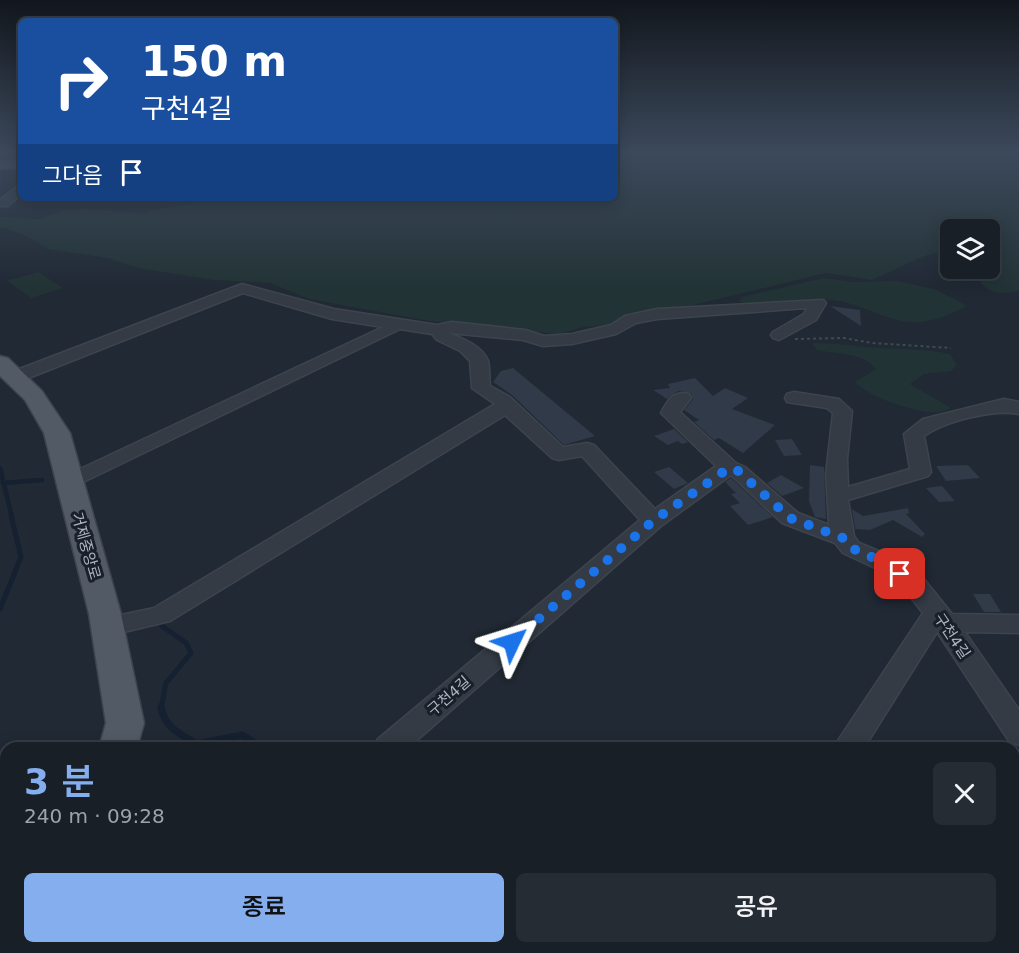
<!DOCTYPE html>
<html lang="ko">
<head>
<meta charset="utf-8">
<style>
  :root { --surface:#181f27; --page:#252c33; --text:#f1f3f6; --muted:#9fa2a7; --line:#363d44; --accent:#85aeef }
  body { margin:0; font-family:"DejaVu Sans","Noto Sans KR",sans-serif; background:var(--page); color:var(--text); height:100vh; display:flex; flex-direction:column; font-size:22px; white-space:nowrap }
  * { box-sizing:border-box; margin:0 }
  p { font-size:20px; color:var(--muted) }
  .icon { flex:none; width:33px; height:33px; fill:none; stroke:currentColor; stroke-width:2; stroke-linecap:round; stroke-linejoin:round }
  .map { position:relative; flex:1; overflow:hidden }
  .side { position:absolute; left:0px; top:742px; width:1020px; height:212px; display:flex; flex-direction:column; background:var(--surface); border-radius:18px 18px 0 0; box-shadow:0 3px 15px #0003,0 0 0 2px var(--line) }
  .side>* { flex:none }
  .hud { position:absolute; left:18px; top:18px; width:600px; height:183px; border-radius:9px; box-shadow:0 3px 15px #0003,0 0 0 2px var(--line); background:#1a4fa0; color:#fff; overflow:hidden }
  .tools { position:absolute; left:940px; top:219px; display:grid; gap:12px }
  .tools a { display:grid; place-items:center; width:60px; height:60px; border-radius:9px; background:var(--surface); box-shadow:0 3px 15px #0003,0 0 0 2px var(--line); font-size:30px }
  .pin { position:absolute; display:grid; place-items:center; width:51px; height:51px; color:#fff; margin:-26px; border-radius:12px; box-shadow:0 3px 9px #0006 }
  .me { position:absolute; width:66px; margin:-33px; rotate:49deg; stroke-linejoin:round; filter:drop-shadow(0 0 4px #0008) }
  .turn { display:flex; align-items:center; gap:21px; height:126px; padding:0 24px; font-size:27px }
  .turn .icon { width:78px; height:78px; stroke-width:2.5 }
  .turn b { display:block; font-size:42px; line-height:51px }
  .then { display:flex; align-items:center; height:57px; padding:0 24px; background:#0003; gap:12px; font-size:22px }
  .round { display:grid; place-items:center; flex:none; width:63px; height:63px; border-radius:9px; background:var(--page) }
  .head { display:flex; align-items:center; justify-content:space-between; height:102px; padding:0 24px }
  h1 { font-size:36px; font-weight:600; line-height:45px; color:var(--accent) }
  .button { display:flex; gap:12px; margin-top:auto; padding:12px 24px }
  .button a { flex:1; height:69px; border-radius:9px; background:var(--accent); color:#111; font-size:24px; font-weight:600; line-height:69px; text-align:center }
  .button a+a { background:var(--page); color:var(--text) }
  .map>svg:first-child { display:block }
</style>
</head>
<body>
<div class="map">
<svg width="1019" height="953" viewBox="0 0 1019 953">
  <rect width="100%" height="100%" fill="#202934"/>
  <!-- green -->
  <path fill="#223335" d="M615,154H1019V291C1005,293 991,296 981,283L983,269L990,268V230H951V255L936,253L924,256L872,280L826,273L693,305L628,314L608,325L584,327L559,334L429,321L309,299L270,283L213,280L138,268L108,258L48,249L28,237L6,228H0V217L39,219L66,210L83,209L139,213L218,198H615Z
    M38,272L63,288L31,298L7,281Z
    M824,278L852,282L897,281L937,290L967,306C948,316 924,326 902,321C878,316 856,302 831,300C801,297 769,308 739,302L741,297Z
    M812,343C835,343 856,346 879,348C903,349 926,349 950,354L957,365L951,371L924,374L910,384L951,408C947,410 942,412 938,412C918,414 868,397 855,382L876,369C861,351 838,355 817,350Z"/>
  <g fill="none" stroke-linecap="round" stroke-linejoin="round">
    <!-- stream-far2 -->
    <path stroke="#152030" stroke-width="4.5" d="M0,468L12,517
      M3,483L42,480"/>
    <!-- stream-far1 -->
    <path stroke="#152030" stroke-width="5" d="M0,609L21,557L11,515
      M161,709L166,683L191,653L186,643L162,626"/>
    <!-- stream -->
    <path stroke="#152030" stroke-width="7" d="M161,707C164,727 181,735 197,744L242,735L263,748
      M0,871L6,876
      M107,948L114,953"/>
  </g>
  <!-- building -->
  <path fill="#303a48" d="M830,306L860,310L861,326Z
    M513,368L595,436L564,445L512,395L493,382L501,371Z
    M695,378L713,396L725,388L748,398L732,409L775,425L743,453L719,438L714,440L694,422L699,420L684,410L693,399L691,393L678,391L667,399L653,390L670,388L668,384Z
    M674,429L688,442L682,444L678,441L668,445L654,436Z
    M792,439L802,455L784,456L775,440Z
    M810,465L824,467L826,519L815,517L809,501Z
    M968,465L980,478L946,481L936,466Z
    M669,467L681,477L688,483L674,489L654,472Z
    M781,475L804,488L782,496L767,483Z
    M731,478L773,517L748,525L730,506L740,503L731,494L736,493L725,482Z
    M942,486L955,501L939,502L926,488Z
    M908,508L909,513L906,514L925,534L922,537L893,520L870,530L855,529L852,509L863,516Z
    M973,594H990L1001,612H984Z"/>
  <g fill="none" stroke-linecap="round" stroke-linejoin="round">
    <!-- minor casing -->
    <g stroke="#3d444e" stroke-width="3">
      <path id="minor" d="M21,184V194L8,206H0V200Z
        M242,284L334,309L437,325L452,322L525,330L544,336L572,334L611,325L625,316L657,309L823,300L826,303L816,320L779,340L773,338L771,335L773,332L804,314L807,308L657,319L636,323L616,334L572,344L543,346L523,340L449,333C461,338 483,346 488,361C490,368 489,378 490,386L510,397L563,447L587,443L594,445L655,509L716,466L661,413C667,401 673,390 689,394L691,398L680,412L736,463L745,467L798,513L829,525L826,474L833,413L827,408L787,402L785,398L787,394L794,392L839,399L852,411L847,459L848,487L910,469L904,434L923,419L1004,399L1019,402V414C994,409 945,421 924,436L931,472L928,476L848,500L854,536L859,543L891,556L923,578L952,614L1019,615V633L965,632L1019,710V745L1009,741L937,632L864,748H833L923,613L905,590L875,568L843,553L835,543L782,523L731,475L661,526L408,748H373L378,739L640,520L582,456L559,460L552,458L505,415L170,621L107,636L98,634L94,627L98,620L154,608L495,404L472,388L470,361L460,351L437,340L432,334L400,329L75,486L68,488L61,486L57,482L61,478L383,327L332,319L243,293L21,381H9L6,377L9,373Z
        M6,893V932L0,934V895Z
        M699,948H737L735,953H697Z"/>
    </g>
    <!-- major casing -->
    <g stroke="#3d444e" stroke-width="3">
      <path id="major" d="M21,160V168L0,169V161Z
        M0,356L8,358L42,391L70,433L121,614L144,723L137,748H99L106,723L89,614L44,433L25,400L0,376Z
        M231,948H282L284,953H233Z"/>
    </g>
    <!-- path -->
    <path stroke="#3b4c4e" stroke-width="2" stroke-dasharray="3 3" stroke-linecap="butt" d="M795,339L844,338L872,343L951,348"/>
    <!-- minor -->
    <use href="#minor" fill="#343b45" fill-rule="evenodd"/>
    <!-- major -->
    <use href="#major" fill="#515a65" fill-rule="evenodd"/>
  </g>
  <!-- sky -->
  <linearGradient id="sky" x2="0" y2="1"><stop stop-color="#12171d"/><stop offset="0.53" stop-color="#3c495c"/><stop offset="1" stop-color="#3c495c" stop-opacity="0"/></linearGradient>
  <rect width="1019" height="288" fill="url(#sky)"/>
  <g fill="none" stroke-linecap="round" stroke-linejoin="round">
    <!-- route -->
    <path stroke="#1a73e8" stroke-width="10" stroke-dasharray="0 18" d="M512,642L653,521L729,468L738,471L790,518L843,538L851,548L883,562L900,574"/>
  </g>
  <g text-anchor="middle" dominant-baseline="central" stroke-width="6" stroke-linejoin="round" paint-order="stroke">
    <!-- street labels -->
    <g font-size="15" fill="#aeb5c2" stroke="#192029">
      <text transform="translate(86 546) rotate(74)">거제중앙로</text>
      <text transform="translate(952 636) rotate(56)">구천4길</text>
      <text transform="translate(449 696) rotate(-41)">구천4길</text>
    </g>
  </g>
</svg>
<div class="tools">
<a><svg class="icon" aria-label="layers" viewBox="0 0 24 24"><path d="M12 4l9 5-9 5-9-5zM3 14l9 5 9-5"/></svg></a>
</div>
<div class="pin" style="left:900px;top:574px;background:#d93025"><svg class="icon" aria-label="arrive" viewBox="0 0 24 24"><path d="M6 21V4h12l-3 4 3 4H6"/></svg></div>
<svg class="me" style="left:512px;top:642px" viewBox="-20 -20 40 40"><path d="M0-17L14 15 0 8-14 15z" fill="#1a73e8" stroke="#fff" stroke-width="4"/></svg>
<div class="hud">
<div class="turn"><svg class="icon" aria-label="right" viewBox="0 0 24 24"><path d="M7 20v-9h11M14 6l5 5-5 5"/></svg><div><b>150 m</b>구천4길</div></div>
<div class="then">그다음<svg class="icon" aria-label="arrive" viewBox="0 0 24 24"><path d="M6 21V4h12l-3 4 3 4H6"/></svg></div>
</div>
<section class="side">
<div class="head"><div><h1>3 분</h1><p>240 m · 09:28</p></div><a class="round"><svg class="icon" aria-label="close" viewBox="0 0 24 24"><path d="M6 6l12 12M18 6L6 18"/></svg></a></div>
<div class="button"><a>종료</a><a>공유</a></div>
</section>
</div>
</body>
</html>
